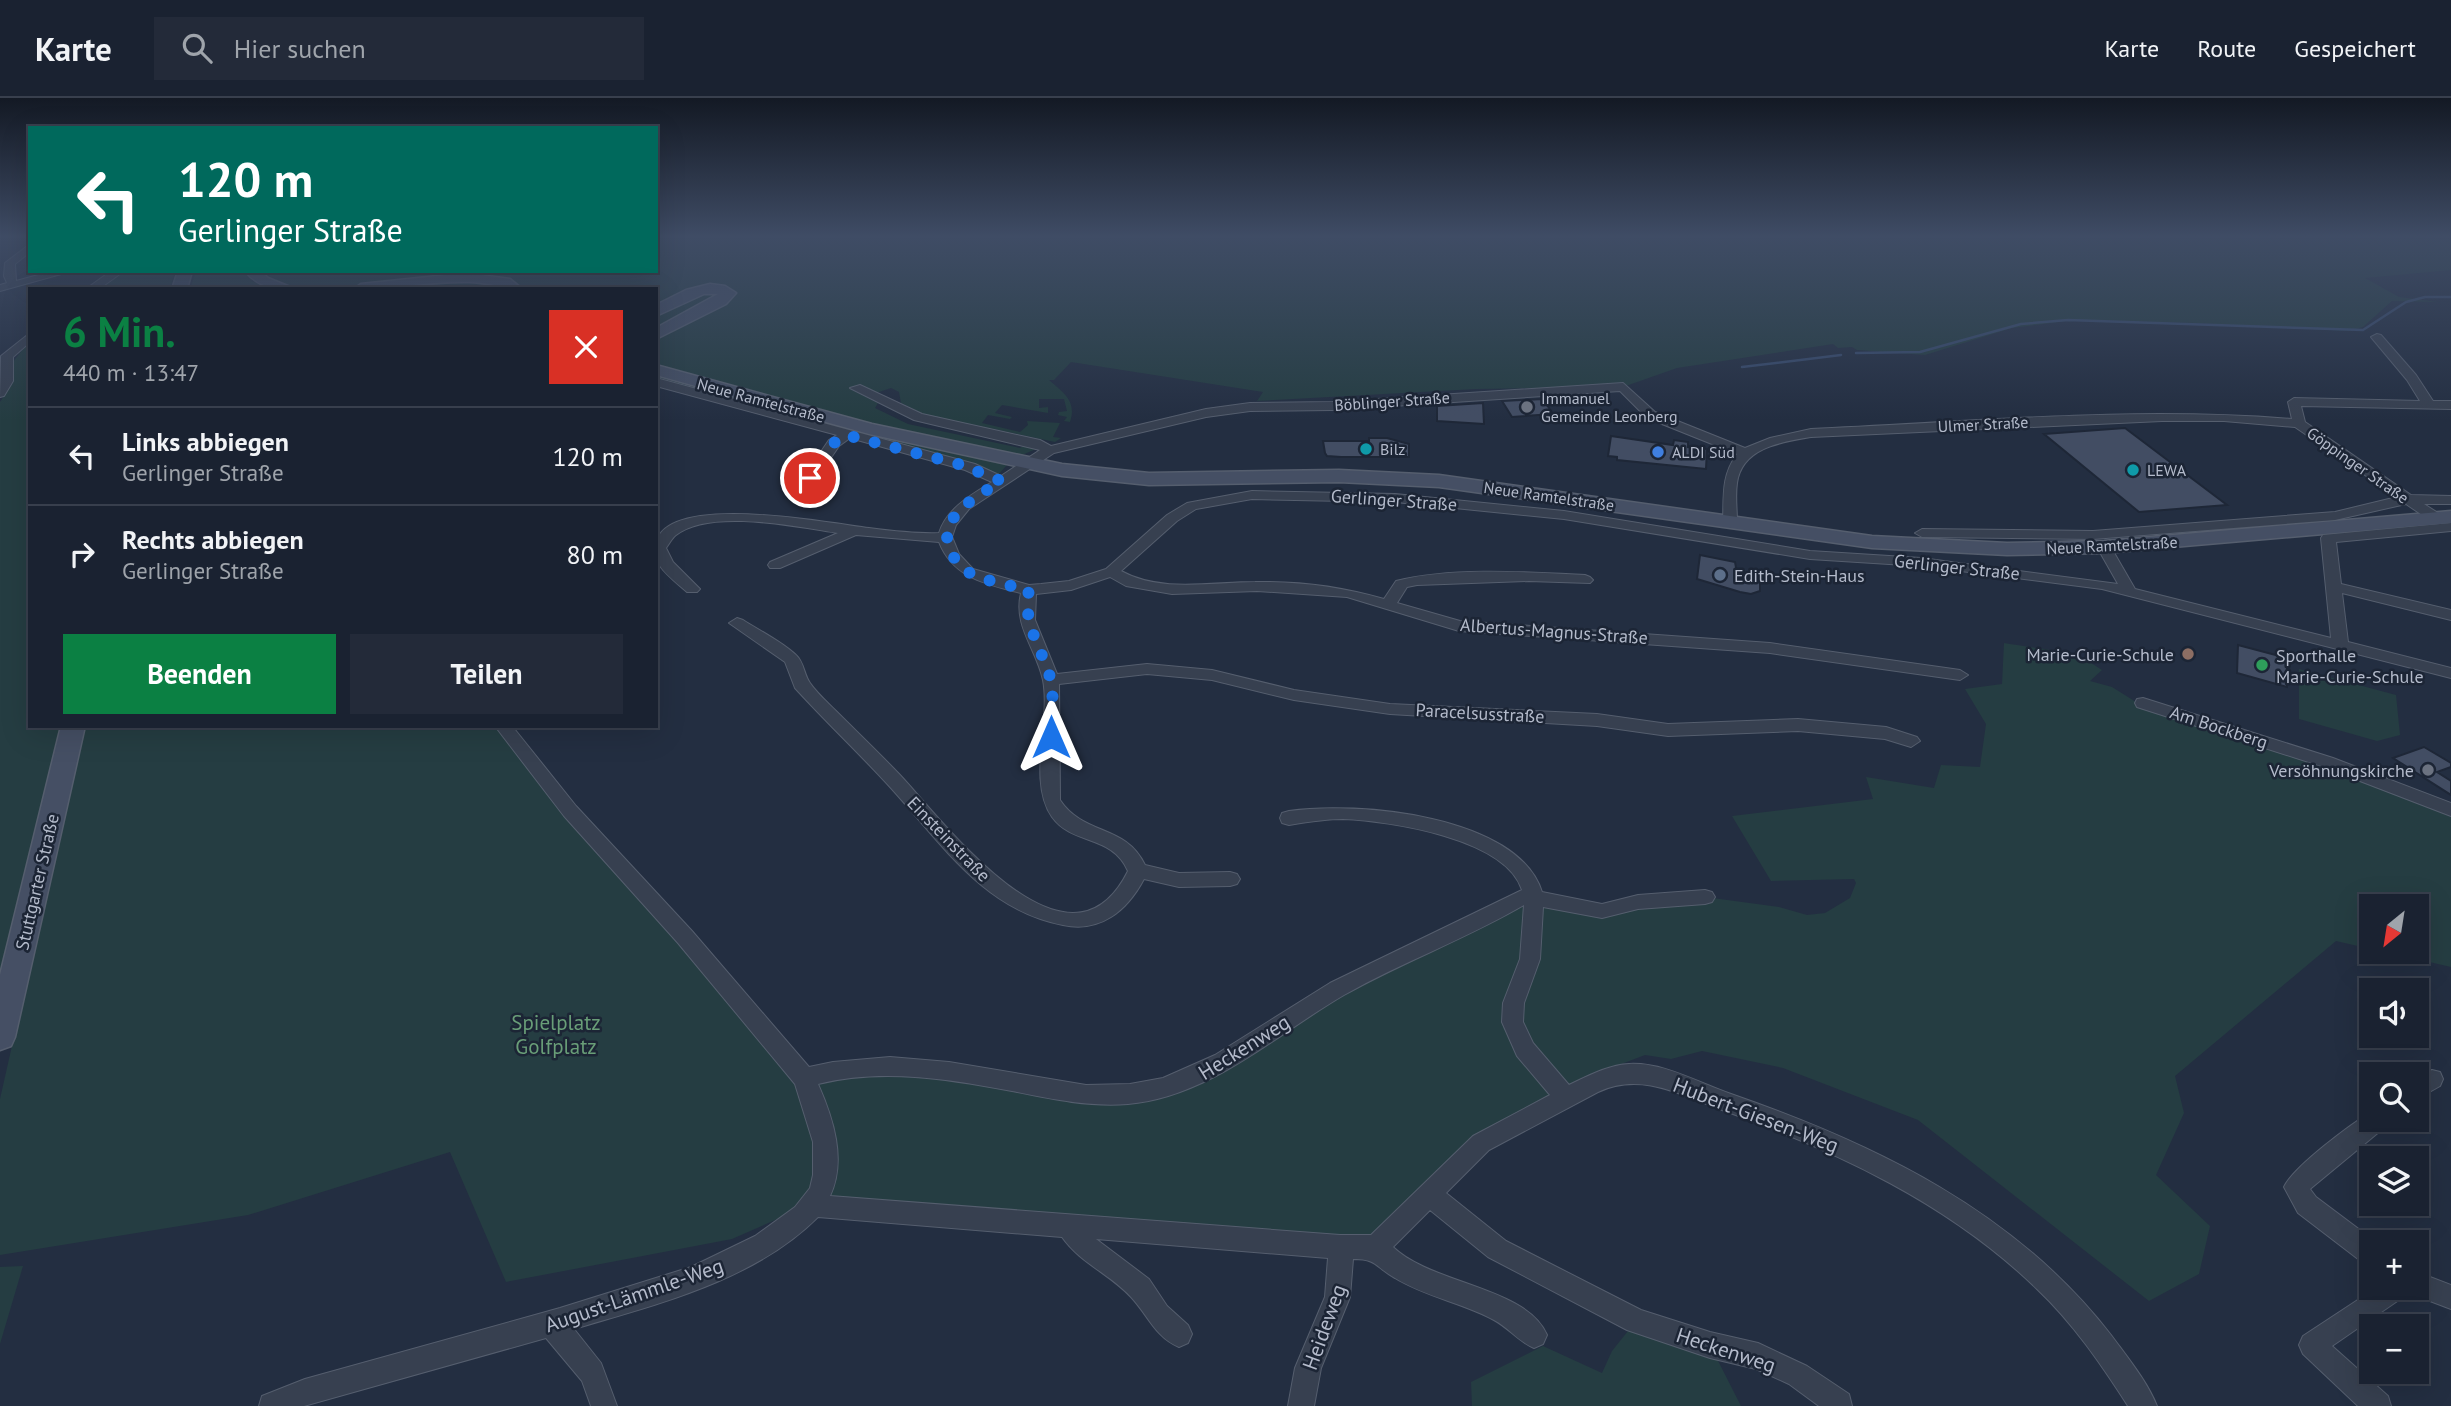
<!DOCTYPE html>
<html lang="de">
<head>
<meta charset="utf-8">
<style>
  :root { --surface:#1a2231; --page:#232a39; --text:#f1f3f6; --muted:#9fa4ab; --line:#383f4d; --accent:#0b8043 }
  body { margin:0; font-family:"PT Sans",sans-serif; background:var(--page); color:var(--text); height:100vh; display:flex; flex-direction:column; font-size:26px; white-space:nowrap }
  * { box-sizing:border-box; margin:0 }
  p { font-size:23px; color:var(--muted) }
  .icon { flex:none; width:38px; height:38px; fill:none; stroke:currentColor; stroke-width:2; stroke-linecap:round; stroke-linejoin:round }
  .map { position:relative; flex:1; overflow:hidden }
  .drawer { position:absolute; left:28px; top:189px; width:630px; height:441px; display:flex; flex-direction:column; background:var(--surface); border-radius:0px; box-shadow:0 7px 28px #0002,0 0 0 2px var(--line) }
  .drawer>* { flex:none }
  .banner { position:absolute; left:28px; top:28px; width:630px; height:147px; border-radius:0px; box-shadow:0 7px 28px #0002,0 0 0 2px var(--line); background:#00695c; color:#fff; overflow:hidden }
  .needle { width:46px; rotate:210deg }
  .buttons { position:absolute; left:2359px; top:796px; display:grid; gap:14px }
  .buttons a { display:grid; place-items:center; width:70px; height:70px; border-radius:0px; background:var(--surface); box-shadow:0 7px 28px #0002,0 0 0 2px var(--line); font-size:35px }
  .pin { position:absolute; display:grid; place-items:center; width:60px; height:60px; color:#fff; margin:-30px; border:4px solid #fff; border-radius:50%; box-shadow:0 2px 7px #0007 }
  .me { position:absolute; width:77px; margin:-38px; rotate:0deg; stroke-linejoin:round; filter:drop-shadow(0 0 5px #0008) }
  .turn { display:flex; align-items:center; gap:24px; height:147px; padding:0 35px; font-size:32px }
  .turn .icon { width:91px; height:91px; stroke-width:2.5 }
  .turn b { display:block; font-size:49px; line-height:60px }
  .round { display:grid; place-items:center; flex:none; width:74px; height:74px; border-radius:0px; background:var(--page) }
  .overview { display:flex; align-items:center; justify-content:space-between; height:119px; padding:0 35px }
  h1 { font-size:42px; font-weight:800; line-height:52px; color:var(--accent) }
  .cta { display:flex; gap:14px; margin-top:auto; padding:14px 35px }
  .cta a { flex:1; height:80px; border-radius:0px; background:var(--accent); color:#fff; font-size:28px; font-weight:800; line-height:80px; text-align:center }
  .cta a+a { background:var(--page); color:var(--text) }
  ul { padding:0; list-style:none }
  li { display:flex; align-items:center; gap:21px; height:98px; padding:0 35px; border-top:2px solid var(--line) }
  li div { flex:1 }
  li b { display:block; font-size:26px }
  li em { font-style:normal }
  header { display:flex; align-items:center; gap:42px; box-sizing:border-box; height:98px; padding:0 35px; background:var(--surface); border-bottom:2px solid var(--line) }
  header strong { font-size:33px }
  nav { display:flex; gap:38px; margin-inline-start:auto; font-size:24px }
  .search { width:490px; height:63px; background:var(--page); display:flex; align-items:center; gap:18px; box-sizing:border-box; padding:0 24px; border-radius:0px; color:var(--muted); font-size:26px }
  .map>svg:first-child { display:block }
</style>
</head>
<body>
<header>
<strong>Karte</strong>
<div class="search"><svg class="icon" aria-label="search" viewBox="0 0 24 24"><circle cx="10" cy="10" r="6"/><path d="M15 15l6 6"/></svg>Hier suchen</div>
<nav><a>Karte</a><a>Route</a><a>Gespeichert</a></nav>
</header>
<div class="map">
<svg width="2451" height="1308" viewBox="0 0 2451 1308">
  <rect width="100%" height="100%" fill="#232e41"/>
  <!-- green -->
  <path fill="#253d42" d="M656,139H2451V172L2365,180L2399,199L2438,204L2392,203L2363,229L2349,233L2196,225L2074,222L2012,230L1925,257L1857,252L1852,249L1838,250L1833,246L1677,270L1623,289L1476,291L1257,303L1263,294L1071,264L1054,282H1049C1064,295 1077,303 1070,324L1064,323L1067,319L1058,317L1059,314L1067,313L1064,301H1039V310L1048,309V315L1002,307L995,315L1012,319L1010,321L988,317L982,325L1020,334L1028,327L1027,323L1060,325L1053,339L1061,340L1055,344L923,316L901,305L899,294L891,290L876,295L860,288L852,292L878,305L875,310L908,326L1020,350L1026,346L1036,351L1022,357L892,333L665,271L659,265L656,266V240L736,197L718,198L656,232V191H434L432,186L458,183L460,173H656Z
    M123,173H175L170,191H94Z
    M196,173H245L252,183L269,191H190Z
    M264,173H438V176L423,181C389,184 285,205 264,173Z
    M30,242V628H63L0,880V304L13,284V264Z
    M656,276L758,306L1007,367L997,378L656,281Z
    M2004,545C2037,551 2075,551 2102,572L2090,583L2112,589L2136,604L2340,674L2451,719V869L2386,854H2417V808H2371V851L2336,843L2175,978L2184,1015L2156,1077L2210,1128L2199,1176L2149,1203L1918,1022L1783,970L1702,953L1671,961L1645,957L1603,973L1479,1050L1376,1149L791,1115L732,1141L506,1184L450,1054L248,1117L0,1157V1001L84,628H503L804,980L885,968L1092,997L1184,985L1522,799L1602,813L1705,799L1779,809L1807,817L1825,815L1850,800L1856,785L1854,781L1771,783L1732,718L1873,701L1866,679L1934,690L1941,667L1980,669L1986,626L1965,591L2002,586Z
    M2299,571L2396,597L2400,637L2377,643L2299,621Z
    M23,1168L0,1246V1169Z
    M1636,1223L1710,1247L1741,1308H1472L1471,1284L1543,1248L1602,1275L1612,1253Z"/>
  <g fill="none" stroke-linecap="round" stroke-linejoin="round">
    <!-- stream -->
    <path stroke="#374a6b" stroke-width="2.5" d="M1856,255L1920,254L2021,226L2068,222L2363,232L2406,204L2425,199H2451
      M1742,269L1841,257"/>
  </g>
  <!-- building -->
  <path fill="#424d63" stroke="#1e2737" stroke-width="2" d="M1543,301L1553,316L1512,319L1502,303Z
    M1483,305L1484,326L1437,323V308Z
    M2125,330L2227,407L2139,414L2044,336Z
    M1611,338L1673,347L1674,342L1688,344V349L1707,351L1706,371L1617,362V359L1608,358Z
    M1369,340H1387L1409,346V359H1341L1327,358L1325,355L1323,343H1369Z
    M1700,457L1735,464L1737,475L1760,479V493L1751,496L1740,494L1697,481Z
    M2238,547L2287,560V589L2237,575Z
    M2424,649L2451,665V669L2437,674L2451,683V697L2393,660Z"/>
  <g fill="none" stroke-linecap="round" stroke-linejoin="round">
    <!-- minor casing -->
    <g stroke="#555e6e" stroke-width="2">
      <path id="minor" d="M30,146V154L15,166L16,183L53,173H72L0,193V187L7,185L4,178L5,165Z
        M111,173H124L99,191H86Z
        M30,235V244L13,259V283L4,298L0,299L1,258Z
        M2377,236L2381,237L2416,277L2433,303H2451V311L2301,308L2305,324L2411,397L2451,398V406H2424L2441,417V423H2431L2406,406L2335,422L2093,441L1922,439L1915,435L1922,431L2093,433L2335,414L2397,399L2295,329L2224,323H2162L1811,339C1782,344 1742,349 1737,385C1735,398 1737,411 1737,424L1730,428L1723,424C1724,398 1721,378 1737,356L1647,320L1620,293L1332,312L1250,313L1206,319L1054,355L969,411L956,427L952,439L959,456L973,471L1029,487L1041,486L1069,483L1106,471L1167,417L1187,405L1252,393L1395,396L1564,413L1810,453L1921,460L2118,486L2097,449L2104,445L2109,446L2135,491L2331,540L2321,440L2323,437L2451,425V433L2336,444L2341,486L2451,512V522L2342,495L2348,544L2451,570V580L2102,491L1921,468L1810,461L1564,421L1395,404L1252,401L1196,411L1177,423L1121,473C1161,495 1211,484 1255,484C1298,483 1343,489 1384,501L1396,483C1451,469 1527,474 1585,477L1590,479L1593,482L1590,485L1529,483L1417,487L1407,489L1397,505L1460,523L1770,545L1960,572L1968,577L1960,582L1770,555L1459,533L1347,499L1257,493L1172,496L1126,488L1110,479L1071,492L1036,496L1035,522L1057,576L1147,566L1212,572L1294,592L1390,606L1597,616L1668,626L1798,621L1886,629L1917,639L1920,643L1911,649L1885,641L1798,633L1668,638L1597,628L1390,616L1294,602L1212,582L1147,576L1059,586L1060,702C1084,738 1126,726 1145,767L1179,775L1230,774L1237,776L1240,781L1237,786L1230,788L1179,789L1144,781C1127,813 1100,835 1063,827C984,812 942,746 891,690C860,656 826,624 795,590L785,564L729,525L737,520L743,522C760,533 781,543 796,557C804,564 804,577 810,585C817,595 827,604 836,613C857,634 879,655 900,677C945,725 1069,892 1128,773C1112,736 1073,748 1052,719C1027,683 1051,623 1043,582C1036,550 1013,528 1021,495C986,486 953,480 939,444L856,437L780,470H770L768,467L770,464L838,435C798,429 710,410 676,437C672,440 669,446 666,450L673,464L700,491L697,494H687C678,486 667,478 660,468C656,462 655,454 656,447C662,392 834,426 869,430C892,433 916,436 939,435C947,410 971,397 992,384L965,372L850,340L839,348L815,383H805L803,380L829,342L837,337L656,288V280L975,366L1001,378L1040,352L914,322L850,290L860,287L922,316L1040,342L1051,348L1206,311L1250,305L1332,304L1623,285L1655,314L1745,350L1770,340L1811,331C1971,324 2132,308 2292,321L2288,304L2294,300L2420,303L2407,282L2371,239Z
        M2143,600L2333,660L2451,705V718L2321,668L2137,609L2135,605L2137,601Z
        M495,628H512L576,708L692,833L809,969L833,964L890,959L949,964L1086,987L1130,986L1163,980L1215,957L1330,885L1522,792C1506,740 1389,723 1343,721C1325,721 1307,724 1289,727L1282,725L1280,720L1282,715L1289,713C1357,703 1518,717 1542,794L1602,806L1638,797L1705,792L1712,794L1715,799L1712,804L1705,806L1638,811L1602,820L1543,809L1540,861L1524,905L1523,924L1533,945L1569,987C1588,978 1608,967 1629,966C1663,964 1699,985 1731,996C1875,1046 2015,1113 2111,1237C2127,1259 2147,1283 2157,1308H2128C2101,1266 2073,1225 2037,1191C1950,1106 1838,1054 1725,1013C1683,998 1642,973 1598,994L1489,1052L1446,1095L1506,1143L1641,1212L1710,1234L1758,1245L1807,1268L1849,1296L1852,1308H1819L1789,1286L1756,1271L1710,1260L1627,1232L1488,1159L1430,1112L1393,1149C1431,1186 1527,1189 1547,1237L1543,1246L1534,1250C1519,1244 1509,1230 1494,1222C1463,1205 1426,1199 1395,1180C1375,1169 1378,1161 1353,1161L1350,1199L1321,1270L1314,1308H1288L1295,1270L1325,1199L1328,1160L1096,1141L1149,1181L1167,1208L1188,1227L1192,1236L1188,1245L1179,1249C1155,1239 1148,1217 1131,1199C1110,1176 1080,1165 1062,1139L818,1119C754,1183 657,1206 574,1231L601,1265L617,1308H591L582,1283L546,1240L304,1308H259L262,1298L305,1281L560,1210L691,1169L755,1138L795,1109L810,1090L813,1077V1044L795,986L678,845L564,718ZM1524,807L1520,861L1503,905L1502,924L1517,958L1550,997L1473,1038L1371,1137H1340L830,1098C847,1062 833,1020 818,986C882,970 948,981 1012,993C1051,1001 1088,1009 1128,1006C1210,999 1275,937 1344,897C1402,864 1466,841 1524,807Z
        M2432,972L2440,974L2443,981L2440,988L2417,1001V980Z
        M2371,1014V1022H2388L2385,1029L2310,1091L2316,1099L2376,1144H2371V1168L2362,1164L2298,1115L2284,1089C2293,1069 2351,1026 2371,1014Z
        M2417,1174L2451,1187V1211L2409,1195L2332,1248L2388,1298L2391,1308H2358L2303,1256L2299,1247L2303,1238L2376,1190H2417Z"/>
    </g>
    <!-- secondary casing -->
    <g stroke="#555e6e" stroke-width="3">
      <path id="secondary" d="M178,173H192L187,191H172Z
        M245,173H261L268,180L295,191C274,191 259,190 245,173Z
        M466,175L510,181L522,191C504,191 488,184 469,184C430,183 392,191 354,191L361,186Z
        M710,186L725,188L736,195L726,206L656,241V230L718,196H704L656,218V207L686,192Z
        M656,267L872,326L1062,366L1149,375L1339,372L1439,377L1872,438L2007,445L2104,443L2451,413V425L2104,455L2007,457L1872,450L1439,389L1339,384L1149,387L1062,378L869,336L656,277Z
        M61,628H85L15,939L11,948L0,952V877Z"/>
    </g>
    <!-- minor -->
    <use href="#minor" fill="#374050" fill-rule="evenodd"/>
    <!-- secondary -->
    <use href="#secondary" fill="#454f64" fill-rule="evenodd"/>
  </g>
  <!-- sky -->
  <linearGradient id="sky" x2="0" y2="1"><stop stop-color="#131924"/><stop offset="0.43" stop-color="#3f4c65"/><stop offset="1" stop-color="#3f4c65" stop-opacity="0"/></linearGradient>
  <rect width="2451" height="322" fill="url(#sky)"/>
  <g fill="none" stroke-linecap="round" stroke-linejoin="round">
    <!-- route -->
    <path stroke="#1a73e8" stroke-width="12" stroke-dasharray="0 21.6" d="M810,380L834,345L846,337L970,369L982,376L1002,383C978,398 938,417 949,450C953,460 961,470 970,475C988,484 1009,487 1029,492C1022,525 1041,549 1050,579C1055,597 1051,621 1051,639"/>
  </g>
  <!-- markers -->
  <g fill="#6b7280" stroke="#1c2535" stroke-width="2.5">
    <circle cx="1527" cy="309" r="7"/>
    <circle cx="2428" cy="672" r="7"/>
  </g>
  <g fill="#0f9aa8" stroke="#1c2535" stroke-width="2.5">
    <circle cx="1366" cy="351" r="7"/>
    <circle cx="2133" cy="372" r="7"/>
  </g>
  <circle fill="#3f7fe0" stroke="#1c2535" stroke-width="2.5" cx="1658" cy="354" r="7"/>
  <circle fill="#5c6f8a" stroke="#1c2535" stroke-width="2.5" cx="1720" cy="477" r="7"/>
  <circle fill="#8d6e63" stroke="#1c2535" stroke-width="2.5" cx="2188" cy="556" r="7"/>
  <circle fill="#2e9e5b" stroke="#1c2535" stroke-width="2.5" cx="2262" cy="567" r="7"/>
  <g text-anchor="middle" dominant-baseline="central" stroke-width="5" stroke-linejoin="round" paint-order="stroke">
    <!-- far-poi labels -->
    <g font-size="16" fill="#b4bbcb" stroke="#1c2535" text-anchor="start">
      <text x="1541" y="300">Immanuel<tspan x="1541" dy="18">Gemeinde Leonberg</tspan></text>
      <text x="1380" y="351">Bilz</text>
      <text x="1672" y="354">ALDI Süd</text>
      <text x="2147" y="372">LEWA</text>
    </g>
    <!-- far-street labels -->
    <g font-size="16" fill="#b4bbcb" stroke="#1c2535">
      <text transform="translate(761 302) rotate(15)">Neue Ramtelstraße</text>
      <text transform="translate(1392 303) rotate(-4)">Böblinger Straße</text>
      <text transform="translate(1983 326) rotate(-3)">Ulmer Straße</text>
      <text transform="translate(2358 367) rotate(35)">Göppinger Straße</text>
      <text transform="translate(1549 398) rotate(8)">Neue Ramtelstraße</text>
      <text transform="translate(2112 447) rotate(-3)">Neue Ramtelstraße</text>
    </g>
    <!-- street labels -->
    <g font-size="18" fill="#b4bbcb" stroke="#1c2535">
      <text transform="translate(1394 402) rotate(4)">Gerlinger Straße</text>
      <text transform="translate(1957 469) rotate(6)">Gerlinger Straße</text>
      <text transform="translate(1554 533) rotate(4)">Albertus-Magnus-Straße</text>
      <text transform="translate(1480 615) rotate(3)">Paracelsusstraße</text>
      <text transform="translate(2219 629) rotate(18)">Am Bockberg</text>
      <text transform="translate(949 741) rotate(46)">Einsteinstraße</text>
      <text transform="translate(37 784) rotate(-77)">Stuttgarter Straße</text>
    </g>
    <!-- poi labels -->
    <g font-size="18" fill="#b4bbcb" stroke="#1c2535" text-anchor="start">
      <text x="1734" y="477">Edith-Stein-Haus</text>
      <text x="2174" y="556" text-anchor="end">Marie-Curie-Schule</text>
      <text x="2276" y="557">Sporthalle<tspan x="2276" dy="21">Marie-Curie-Schule</tspan></text>
      <text x="2414" y="672" text-anchor="end">Versöhnungskirche</text>
    </g>
    <!-- near-park labels -->
    <g font-size="21" fill="#699e78" stroke="#1c2535">
      <text x="556" y="924">Spielplatz<tspan x="556" dy="24">Golfplatz</tspan></text>
    </g>
    <!-- near-street labels -->
    <g font-size="21" fill="#b4bbcb" stroke="#1c2535">
      <text transform="translate(1244 949) rotate(-32)">Heckenweg</text>
      <text transform="translate(1756 1017) rotate(21)">Hubert-Giesen-Weg</text>
      <text transform="translate(634 1197) rotate(-19)">August-Lämmle-Weg</text>
      <text transform="translate(1324 1229) rotate(-70)">Heideweg</text>
      <text transform="translate(1726 1252) rotate(18)">Heckenweg</text>
    </g>
  </g>
</svg>
<div class="buttons">
<a><svg class="needle" viewBox="-14 -14 28 28"><path d="M0-13l5 13h-10z" fill="#e53935"/><path d="M0 13l5-13h-10z" fill="#9fa4ab"/></svg></a>
<a><svg class="icon" aria-label="sound" viewBox="0 0 24 24"><path d="M4 9h4l5-4v14l-5-4H4zM17 9q2 3 0 6"/></svg></a>
<a><svg class="icon" aria-label="search" viewBox="0 0 24 24"><circle cx="10" cy="10" r="6"/><path d="M15 15l6 6"/></svg></a>
<a><svg class="icon" aria-label="layers" viewBox="0 0 24 24"><path d="M12 4l9 5-9 5-9-5zM3 14l9 5 9-5"/></svg></a>
<a>+</a>
<a>−</a>
</div>
<div class="pin" style="left:810px;top:380px;background:#d93025"><svg class="icon" aria-label="arrive" viewBox="0 0 24 24"><path d="M6 21V4h12l-3 4 3 4H6"/></svg></div>
<svg class="me" style="left:1051px;top:639px" viewBox="-20 -20 40 40"><path d="M0-17L14 15 0 8-14 15z" fill="#1a73e8" stroke="#fff" stroke-width="4"/></svg>
<div class="banner">
<div class="turn"><svg class="icon" aria-label="left" viewBox="0 0 24 24"><path d="M17 20v-9H6M10 6l-5 5 5 5"/></svg><div><b>120 m</b>Gerlinger Straße</div></div>
</div>
<section class="drawer">
<div class="overview"><div><h1>6 Min.</h1><p>440 m · 13:47</p></div><a class="round" style="background:#d93025;color:#fff"><svg class="icon" aria-label="close" viewBox="0 0 24 24"><path d="M6 6l12 12M18 6L6 18"/></svg></a></div>
<ul>
<li><svg class="icon" aria-label="left" viewBox="0 0 24 24"><path d="M17 20v-9H6M10 6l-5 5 5 5"/></svg><div><b>Links abbiegen</b><p>Gerlinger Straße</p></div><em>120 m</em></li>
<li><svg class="icon" aria-label="right" viewBox="0 0 24 24"><path d="M7 20v-9h11M14 6l5 5-5 5"/></svg><div><b>Rechts abbiegen</b><p>Gerlinger Straße</p></div><em>80 m</em></li>
</ul>
<div class="cta"><a>Beenden</a><a>Teilen</a></div>
</section>
</div>
</body>
</html>
